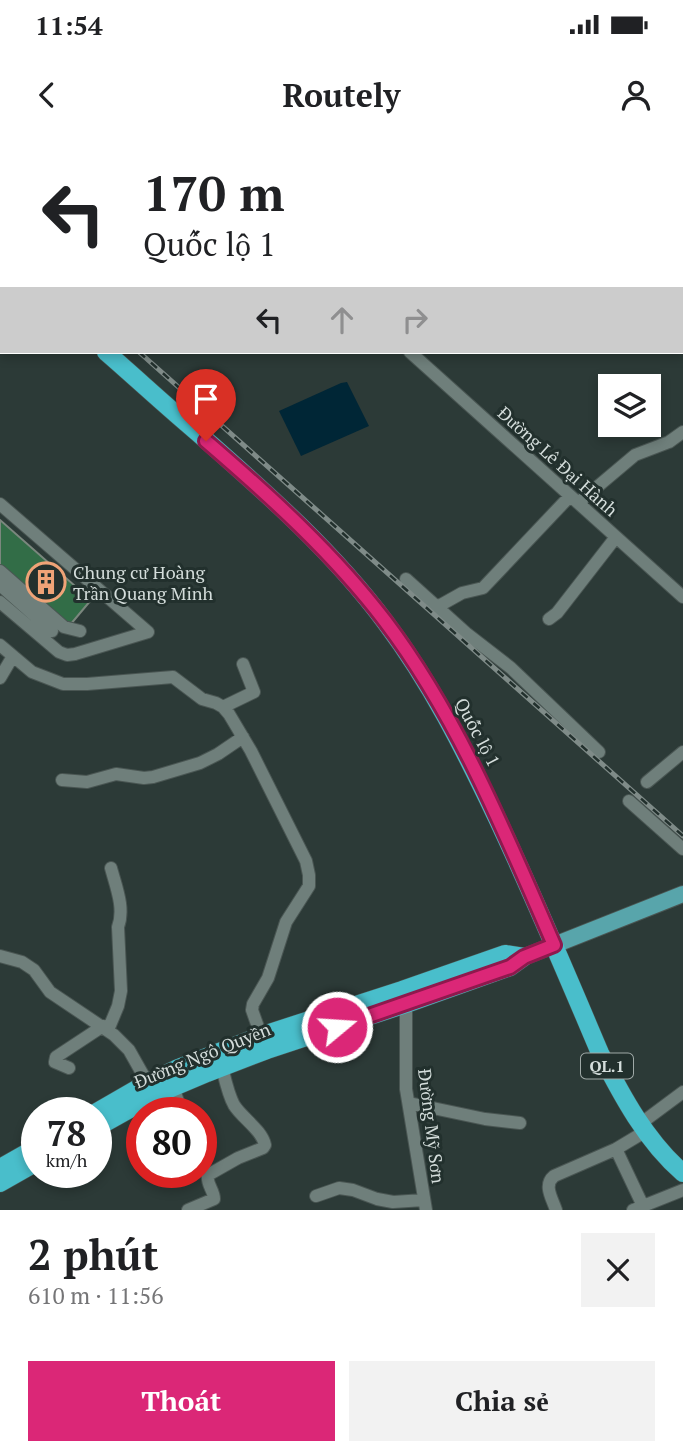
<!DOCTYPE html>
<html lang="vi">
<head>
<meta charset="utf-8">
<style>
  :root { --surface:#fff; --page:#f2f2f2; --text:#202124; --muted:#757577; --accent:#db2777 }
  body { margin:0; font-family:"PT Serif",serif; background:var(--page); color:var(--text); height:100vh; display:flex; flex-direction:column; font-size:26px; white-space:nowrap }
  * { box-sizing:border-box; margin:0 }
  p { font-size:23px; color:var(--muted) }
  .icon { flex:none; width:38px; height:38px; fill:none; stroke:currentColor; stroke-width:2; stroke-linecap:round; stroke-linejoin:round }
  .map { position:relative; height:1070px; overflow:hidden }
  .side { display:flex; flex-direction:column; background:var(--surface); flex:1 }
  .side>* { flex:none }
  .guide { position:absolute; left:0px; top:0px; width:684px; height:214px; box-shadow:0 4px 10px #0003; background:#fff; color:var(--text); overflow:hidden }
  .controls { position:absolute; left:598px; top:234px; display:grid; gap:14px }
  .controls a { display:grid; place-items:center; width:63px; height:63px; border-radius:0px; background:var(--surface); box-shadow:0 4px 10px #0003; font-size:35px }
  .speed { position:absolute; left:21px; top:957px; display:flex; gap:14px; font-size:35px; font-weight:700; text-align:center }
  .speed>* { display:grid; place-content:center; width:91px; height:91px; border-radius:50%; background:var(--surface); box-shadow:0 4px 10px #0003; line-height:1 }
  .speed small { font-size:18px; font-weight:400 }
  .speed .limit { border:10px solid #d22; background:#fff; color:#111 }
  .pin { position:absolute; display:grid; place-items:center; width:60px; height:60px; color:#fff; margin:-72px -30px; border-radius:50% 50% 50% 0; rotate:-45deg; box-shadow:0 0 7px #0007 }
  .pin .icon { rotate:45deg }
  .me { position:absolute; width:77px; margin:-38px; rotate:72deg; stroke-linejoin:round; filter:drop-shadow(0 0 5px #0008) }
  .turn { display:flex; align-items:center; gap:24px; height:147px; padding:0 28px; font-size:32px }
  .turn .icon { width:91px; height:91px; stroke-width:2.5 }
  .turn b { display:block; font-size:49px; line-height:60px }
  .lanes { display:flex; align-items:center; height:66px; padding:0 28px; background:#0003; justify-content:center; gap:35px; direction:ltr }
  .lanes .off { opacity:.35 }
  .round { display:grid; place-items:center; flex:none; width:74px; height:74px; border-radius:0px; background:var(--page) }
  .headline { display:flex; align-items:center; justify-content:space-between; height:119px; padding:0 28px }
  h1 { font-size:42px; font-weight:700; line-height:52px }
  .button { display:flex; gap:14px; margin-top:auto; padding:14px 28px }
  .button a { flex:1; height:80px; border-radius:0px; background:var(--accent); color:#fff; font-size:28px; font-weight:700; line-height:80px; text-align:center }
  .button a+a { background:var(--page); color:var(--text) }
  .status { display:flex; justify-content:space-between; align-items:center; height:49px; padding:0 35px; background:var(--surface); direction:ltr }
  .status svg { height:19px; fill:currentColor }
  header { display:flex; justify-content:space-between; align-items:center; height:91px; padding:0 28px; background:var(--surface); font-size:32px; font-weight:700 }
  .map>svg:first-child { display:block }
</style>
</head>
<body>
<div class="status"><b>11:54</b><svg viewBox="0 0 49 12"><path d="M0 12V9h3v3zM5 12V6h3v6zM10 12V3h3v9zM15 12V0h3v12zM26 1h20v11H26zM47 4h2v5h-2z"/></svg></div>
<header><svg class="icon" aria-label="back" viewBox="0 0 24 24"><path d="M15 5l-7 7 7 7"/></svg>Routely<svg class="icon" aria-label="person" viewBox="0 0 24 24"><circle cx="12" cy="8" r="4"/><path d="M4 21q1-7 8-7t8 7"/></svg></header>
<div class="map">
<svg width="683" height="1070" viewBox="0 0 683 1070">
  <rect width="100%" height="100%" fill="#2c3a37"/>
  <!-- water -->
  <path fill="#002636" d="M347,242L369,286L301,316L279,271L341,243Z"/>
  <!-- building -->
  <path fill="#326d47" stroke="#7b877e" stroke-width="2" d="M0,380L91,460L70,485L0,425Z"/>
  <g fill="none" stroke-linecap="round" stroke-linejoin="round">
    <!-- minor casing -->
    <g stroke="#4a5653" stroke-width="14">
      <path id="minor" d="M176,0L178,2
        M263,0V2
        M464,0V2
        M152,2V0
        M410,212L683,457
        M578,363L635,315L669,302L683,292
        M0,364L148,492
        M0,431L64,487L80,491
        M406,439L466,493L511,528L599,612
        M0,445L52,491
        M0,462L59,512L67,515L75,514L148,492
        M437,467L462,453L483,448L570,356
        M549,479L557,473L616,397
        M0,505L32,532L63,544H87L173,537L202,559L216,563L223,567L229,574L251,611L306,721L309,735V746L286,782L268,838L253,864L252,870L263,901
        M0,538L13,516
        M223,567L254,552L243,524
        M62,640L87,642L116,634L144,638L153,637L200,623L218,614L243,597
        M647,642L683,612
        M629,661L683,709
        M0,816L22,822L34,830L50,852L114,895L129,910L151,949
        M406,864V949L426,1070
        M108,890L118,866L121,851L118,787C125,768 116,747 111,728
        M69,928L55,922L56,917L103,886
        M173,947L182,973
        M409,963L485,979L520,983
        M640,984L683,952
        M616,1009L643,1066
        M316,1056L339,1048L353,1050L377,1059L393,1062L424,1060
        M188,1070L214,1059C214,1050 206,1044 208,1035L238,1018L263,1008L265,1005C262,990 242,978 234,965C228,954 225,939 222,927
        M556,1070C552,1058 543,1045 554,1036L616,1009L646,991
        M633,1070L683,1050"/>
    </g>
    <!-- major casing -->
    <g stroke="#4a5653" stroke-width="18">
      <path id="major" d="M524,817L683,754"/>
    </g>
    <!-- highway casing -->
    <g stroke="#4a5653" stroke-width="19">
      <path id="highway" d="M0,115L2,117
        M106,212C136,238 166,266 197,292C264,351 333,411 386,483C431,543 464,609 496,676C533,754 566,833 600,913C622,956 646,1001 683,1033
        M95,973L147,943L176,929L260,896L402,850L505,814L524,817
        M96,988L155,955L207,933L267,910L406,864L510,827L524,817
        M0,1028L37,1007
        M0,1043L37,1022"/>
    </g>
    <!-- minor -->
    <use href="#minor" stroke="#6f7f7b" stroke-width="12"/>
    <!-- major -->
    <use href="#major" stroke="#58a5ab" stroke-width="16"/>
    <!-- highway -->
    <use href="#highway" stroke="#49becb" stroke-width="18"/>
    <!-- rail casing -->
    <g stroke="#7f8b88" stroke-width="5">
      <path id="rail" d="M0,87L2,89
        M139,212L683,696"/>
    </g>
    <!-- rail -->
    <use href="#rail" stroke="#22302d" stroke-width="2.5" stroke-dasharray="8" stroke-linecap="butt"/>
  </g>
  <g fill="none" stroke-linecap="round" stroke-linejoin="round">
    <!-- route casing -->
    <g stroke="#8e194d" stroke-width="18">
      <path id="route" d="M206,301C270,356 334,414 385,481C458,577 506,695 554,805L524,817L510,827L337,887"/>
    </g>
    <!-- route -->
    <use href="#route" stroke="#db2777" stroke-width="12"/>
  </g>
  <!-- icons -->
  <defs>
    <g id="building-ring" transform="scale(2.0125)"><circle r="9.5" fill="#22302d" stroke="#efa377" stroke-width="1.5"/><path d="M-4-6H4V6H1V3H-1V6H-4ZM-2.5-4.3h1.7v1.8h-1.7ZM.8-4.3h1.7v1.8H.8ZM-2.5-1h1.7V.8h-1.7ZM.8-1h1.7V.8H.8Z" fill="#efa377"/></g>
  </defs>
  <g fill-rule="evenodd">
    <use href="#building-ring" x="46" y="442"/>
  </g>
  <g text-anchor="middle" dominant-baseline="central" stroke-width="6" stroke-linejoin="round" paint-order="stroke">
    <!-- shield labels -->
    <rect fill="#22302d" stroke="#9fa9a7" stroke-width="2" x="581" y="913.5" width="52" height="25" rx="5"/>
    <g font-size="16" font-weight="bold" fill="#d4dddb">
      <text x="607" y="926">QL.1</text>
    </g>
    <!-- street labels -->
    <g font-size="18" fill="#d4dddb" stroke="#22302d">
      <text transform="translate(558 321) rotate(42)">Đường Lê Đại Hành</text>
      <text transform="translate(478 592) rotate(62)">Quốc lộ 1</text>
      <text transform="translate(202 915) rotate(-22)">Đường Ngô Quyền</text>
      <text transform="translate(432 986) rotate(83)">Đường Mỹ Sơn</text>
    </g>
    <!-- poi labels -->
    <g font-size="18" fill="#d4dddb" stroke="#22302d" text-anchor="start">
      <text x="73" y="432">Chung cư Hoàng<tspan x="73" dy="21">Trần Quang Minh</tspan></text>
    </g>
  </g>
</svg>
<div class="controls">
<a><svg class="icon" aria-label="layers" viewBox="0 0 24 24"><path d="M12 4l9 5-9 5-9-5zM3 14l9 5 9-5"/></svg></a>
</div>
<div class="speed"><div>78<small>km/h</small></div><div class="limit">80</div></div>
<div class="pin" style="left:206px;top:301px;background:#d93025"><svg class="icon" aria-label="arrive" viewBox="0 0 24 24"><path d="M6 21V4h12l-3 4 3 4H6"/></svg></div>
<svg class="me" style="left:337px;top:887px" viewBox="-20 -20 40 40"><circle r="17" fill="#db2777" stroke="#fff" stroke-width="3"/><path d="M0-11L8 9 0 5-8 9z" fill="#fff"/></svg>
<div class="guide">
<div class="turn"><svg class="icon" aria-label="left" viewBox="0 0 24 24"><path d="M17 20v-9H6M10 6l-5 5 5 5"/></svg><div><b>170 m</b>Quốc lộ 1</div></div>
<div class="lanes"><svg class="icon" aria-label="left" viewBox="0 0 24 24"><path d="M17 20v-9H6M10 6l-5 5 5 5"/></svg><svg class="icon off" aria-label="ahead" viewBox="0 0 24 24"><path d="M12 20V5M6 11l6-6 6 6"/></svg><svg class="icon off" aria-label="right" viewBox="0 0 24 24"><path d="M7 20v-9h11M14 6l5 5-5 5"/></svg></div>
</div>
</div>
<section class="side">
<div class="headline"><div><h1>2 phút</h1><p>610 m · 11:56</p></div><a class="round"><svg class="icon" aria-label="close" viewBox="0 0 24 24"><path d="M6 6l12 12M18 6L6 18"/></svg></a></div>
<div class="button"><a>Thoát</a><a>Chia sẻ</a></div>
</section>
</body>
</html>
